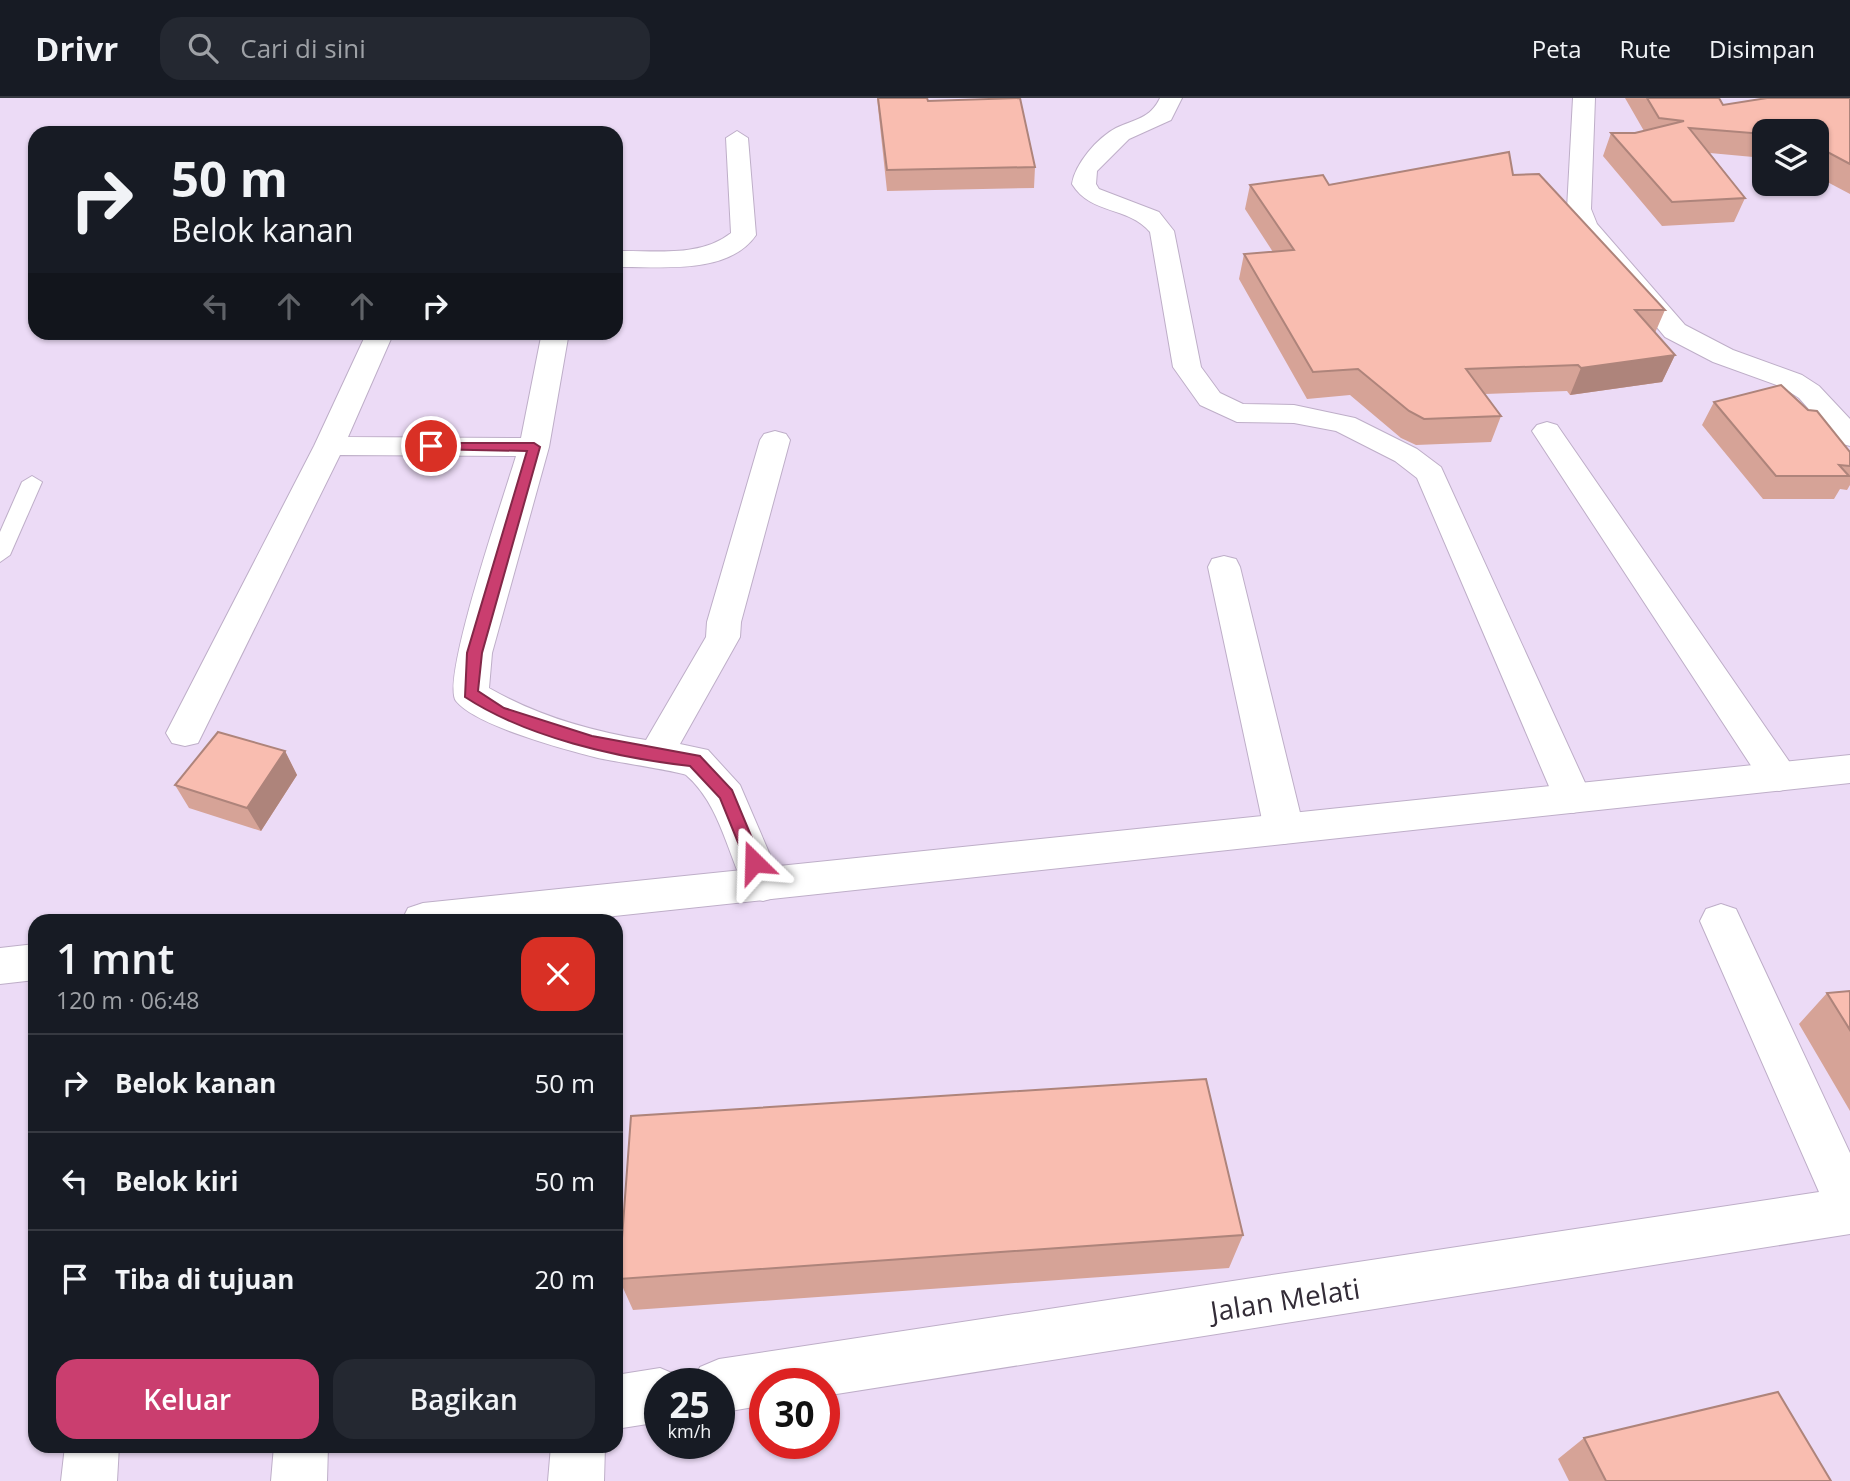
<!DOCTYPE html>
<html lang="id">
<head>
<meta charset="utf-8">
<style>
  :root { --surface:#171b24; --page:#242831; --text:#f1f3f6; --muted:#9ea1a6; --line:#363941; --accent:#ca3e6f }
  body { margin:0; font-family:"Open Sans",sans-serif; background:var(--page); color:var(--text); height:100vh; display:flex; flex-direction:column; font-size:26px; white-space:nowrap }
  * { box-sizing:border-box; margin:0 }
  p { font-size:23px; color:var(--muted) }
  .icon { flex:none; width:38px; height:38px; fill:none; stroke:currentColor; stroke-width:2; stroke-linecap:round; stroke-linejoin:round }
  .map { position:relative; flex:1; overflow:hidden }
  .sheet { position:absolute; left:28px; top:816px; width:595px; height:539px; display:flex; flex-direction:column; background:var(--surface); border-radius:21px; box-shadow:0 2px 5px #0004 }
  .sheet>* { flex:none }
  .guide { position:absolute; left:28px; top:28px; width:595px; height:214px; border-radius:21px; box-shadow:0 2px 5px #0004; background:#171b24; color:var(--text); overflow:hidden }
  .fabs { position:absolute; left:1752px; top:21px; display:grid; gap:14px }
  .fabs a { display:grid; place-items:center; width:77px; height:77px; border-radius:14px; background:var(--surface); box-shadow:0 2px 5px #0004; font-size:35px }
  .speed { position:absolute; left:644px; top:1270px; display:flex; gap:14px; font-size:35px; font-weight:700; text-align:center }
  .speed>* { display:grid; place-content:center; width:91px; height:91px; border-radius:50%; background:var(--surface); box-shadow:0 2px 5px #0004; line-height:1 }
  .speed small { font-size:18px; font-weight:400 }
  .speed .limit { border:10px solid #d22; background:#fff; color:#111 }
  .pin { position:absolute; display:grid; place-items:center; width:60px; height:60px; color:#fff; margin:-30px; border:4px solid #fff; border-radius:50%; box-shadow:0 2px 7px #0007 }
  .me { position:absolute; width:77px; margin:-38px; rotate:338deg; stroke-linejoin:round; filter:drop-shadow(0 0 5px #0008) }
  .turn { display:flex; align-items:center; gap:24px; height:147px; padding:0 28px; font-size:32px }
  .turn .icon { width:91px; height:91px; stroke-width:2.5 }
  .turn b { display:block; font-size:49px; line-height:60px }
  .lanes { display:flex; align-items:center; height:66px; padding:0 28px; background:#0003; justify-content:center; gap:35px; direction:ltr }
  .lanes .off { opacity:.35 }
  .round { display:grid; place-items:center; flex:none; width:74px; height:74px; border-radius:21px; background:var(--page) }
  .overview { display:flex; align-items:center; justify-content:space-between; height:119px; padding:0 28px }
  h1 { font-size:42px; font-weight:600; line-height:52px }
  .action { display:flex; gap:14px; margin-top:auto; padding:14px 28px }
  .action a { flex:1; height:80px; border-radius:21px; background:var(--accent); color:#fff; font-size:28px; font-weight:600; line-height:80px; text-align:center }
  .action a+a { background:var(--page); color:var(--text) }
  ul { padding:0; list-style:none }
  li { display:flex; align-items:center; gap:21px; height:98px; padding:0 28px; border-top:2px solid var(--line) }
  li div { flex:1 }
  li b { display:block; font-size:26px }
  li em { font-style:normal }
  header { display:flex; align-items:center; gap:42px; box-sizing:border-box; height:98px; padding:0 35px; background:var(--surface); border-bottom:2px solid var(--line) }
  header strong { font-size:33px }
  nav { display:flex; gap:38px; margin-inline-start:auto; font-size:24px }
  .search { width:490px; height:63px; background:var(--page); display:flex; align-items:center; gap:18px; box-sizing:border-box; padding:0 24px; border-radius:21px; color:var(--muted); font-size:26px }
  .map>svg:first-child { display:block }
</style>
</head>
<body>
<header>
<strong>Drivr</strong>
<div class="search"><svg class="icon" aria-label="search" viewBox="0 0 24 24"><circle cx="10" cy="10" r="6"/><path d="M15 15l6 6"/></svg>Cari di sini</div>
<nav><a>Peta</a><a>Rute</a><a>Disimpan</a></nav>
</header>
<div class="map">
<svg width="1850" height="1383" viewBox="0 0 1850 1383">
  <rect width="100%" height="100%" fill="#ecdbf6"/>
  <g fill="none" stroke-linecap="round" stroke-linejoin="round">
    <!-- lane casing -->
    <g stroke="#beaec8" stroke-width="2">
      <path id="lane" d="M32,378L42,384L10,457L0,464V434L22,384Z"/>
    </g>
    <!-- street casing -->
    <g stroke="#beaec8" stroke-width="2">
      <path id="street" d="M1160,0H1182L1171,22L1129,41L1097,73L1096,86L1099,91L1159,114L1174,133L1201,269L1220,295L1243,306L1294,307L1355,320L1417,351L1441,369L1592,700L1587,710L1573,715L1559,710L1554,700L1417,380L1395,363L1336,333L1294,325L1237,324L1200,307L1173,269L1150,134C1128,108 1091,117 1072,86C1075,66 1097,40 1116,30C1135,21 1150,21 1160,0Z
        M1573,0H1595L1591,111L1597,126L1685,227L1733,252L1802,277L1819,288L1850,321V348L1839,345L1799,300L1782,289L1713,264L1665,239L1577,133L1567,111Z
        M737,33L748,40L756,137C728,178 659,168 616,169V153C654,152 700,160 731,135L726,40Z
        M367,234H394L348,339L521,340L542,234H569L549,349L492,555L489,590C538,618 590,633 646,642L706,539L707,524L760,342L764,336L775,333L786,336L790,342L741,524L740,539L680,646L708,652L740,687L783,787L777,799L763,803L749,799C728,759 721,707 686,677C682,674 611,663 598,660C566,652 476,628 456,603C440,583 506,392 516,358L340,357L198,645L185,648L172,645L166,635L314,348Z
        M1547,324L1557,327L1793,669L1798,679L1793,689L1779,693L1765,689L1532,333L1537,327Z
        M1224,458L1236,461L1240,469L1304,731L1298,742L1284,746L1270,742L1264,731L1208,469L1212,461Z
        M1721,806L1736,811L1850,1055V1136L824,1298V1286H765V1307L719,1315V1286H693L700,1269L719,1261L1819,1094L1700,823L1706,811Z
        M660,1270L679,1278L682,1286H660V1324L616,1331V1277Z
        M65,1348H119L117,1383H61Z
        M274,1348H328L327,1383H271Z
        M551,1348H605L604,1383H548Z"/>
    </g>
    <!-- secondary casing -->
    <g stroke="#beaec8" stroke-width="2">
      <path id="secondary" d="M1850,657V685L577,822H402L408,810L423,805Z
        M35,846V882L0,886V850Z"/>
    </g>
    <!-- lane -->
    <use href="#lane" fill="#fff" fill-rule="evenodd"/>
    <!-- street -->
    <use href="#street" fill="#fff" fill-rule="evenodd"/>
    <!-- secondary -->
    <use href="#secondary" fill="#fff" fill-rule="evenodd"/>
  </g>
  <!-- wall -->
  <path fill="#d6a397" d="M877,0H927L928,3L1035,69L1034,90L887,93Z
    M1625,0H1719L1723,7L1850,0V96L1816,78V33H1764V60L1710,55L1745,100L1734,124L1662,128L1603,58L1611,35H1635L1644,33Z
    M1513,77L1665,212L1655,235L1675,257L1662,284L1570,297L1567,293L1485,296L1501,318L1491,344L1416,347L1401,340L1350,297L1307,301L1239,181L1244,156L1273,154L1245,111L1250,87H1329Z
    M1714,304L1850,354V387L1847,392L1840,391L1834,401H1763L1702,327Z
    M285,653L297,677L261,733L189,710L175,687Z
    M1850,893V1013L1799,926L1827,895Z
    M1243,1137L1229,1170L633,1212L619,1181Z
    M1584,1340L1831,1383H1569L1558,1361Z"/>
  <!-- shaded-wall -->
  <path fill="#ae847b" d="M1675,257L1662,284L1570,297L1581,270Z
    M285,653L297,677L261,733L247,710Z"/>
  <!-- building -->
  <path fill="#f9bdb0" stroke="#ae847b" stroke-width="2" d="M878,0H927L928,3L1020,0L1035,69L887,72Z
    M1647,0H1719L1723,7L1767,0H1850V66L1816,48V33H1764V36L1689,30L1745,100L1672,104L1611,35H1635L1684,23L1659,20Z
    M1509,54L1513,77L1539,76L1665,212H1635L1675,257L1581,270L1578,267L1466,271L1501,318L1424,321L1409,313L1358,271L1313,274L1244,156L1294,152L1250,87L1323,77L1329,87Z
    M1781,287L1808,312L1817,313L1850,354V368L1839,367L1849,378H1776L1714,304Z
    M218,634L285,653L247,710L175,687Z
    M1850,893V932L1827,895Z
    M1206,981L1243,1137L619,1181L631,1018Z
    M1778,1294L1831,1383H1606L1584,1340Z"/>
  <!-- route -->
  <path fill="#ca3e6f" stroke="#832848" stroke-width="2" d="M431,345H534L540,349L482,555L478,593L504,610L592,638L700,658L732,692L762,764L760,769H748L720,700L690,668C617,660 526,639 465,599L467,555L527,353L427,351V346Z"/>
  <g text-anchor="middle" dominant-baseline="central" stroke-width="5" stroke-linejoin="round" paint-order="stroke">
    <!-- near-street labels -->
    <g font-size="28" fill="#332c37" stroke="#fff">
      <text transform="translate(1285 1201) rotate(-9)">Jalan Melati</text>
    </g>
  </g>
</svg>
<div class="fabs">
<a><svg class="icon" aria-label="layers" viewBox="0 0 24 24"><path d="M12 4l9 5-9 5-9-5zM3 14l9 5 9-5"/></svg></a>
</div>
<div class="speed"><div>25<small>km/h</small></div><div class="limit">30</div></div>
<div class="pin" style="left:431px;top:348px;background:#d93025"><svg class="icon" aria-label="arrive" viewBox="0 0 24 24"><path d="M6 21V4h12l-3 4 3 4H6"/></svg></div>
<svg class="me" style="left:754px;top:764px" viewBox="-20 -20 40 40"><path d="M0-17L14 15 0 8-14 15z" fill="#ca3e6f" stroke="#fff" stroke-width="4"/></svg>
<div class="guide">
<div class="turn"><svg class="icon" aria-label="right" viewBox="0 0 24 24"><path d="M7 20v-9h11M14 6l5 5-5 5"/></svg><div><b>50 m</b>Belok kanan</div></div>
<div class="lanes"><svg class="icon off" aria-label="left" viewBox="0 0 24 24"><path d="M17 20v-9H6M10 6l-5 5 5 5"/></svg><svg class="icon off" aria-label="ahead" viewBox="0 0 24 24"><path d="M12 20V5M6 11l6-6 6 6"/></svg><svg class="icon off" aria-label="ahead" viewBox="0 0 24 24"><path d="M12 20V5M6 11l6-6 6 6"/></svg><svg class="icon" aria-label="right" viewBox="0 0 24 24"><path d="M7 20v-9h11M14 6l5 5-5 5"/></svg></div>
</div>
<section class="sheet">
<div class="overview"><div><h1>1 mnt</h1><p>120 m · 06:48</p></div><a class="round" style="background:#d93025;color:#fff"><svg class="icon" aria-label="close" viewBox="0 0 24 24"><path d="M6 6l12 12M18 6L6 18"/></svg></a></div>
<ul>
<li><svg class="icon" aria-label="right" viewBox="0 0 24 24"><path d="M7 20v-9h11M14 6l5 5-5 5"/></svg><div><b>Belok kanan</b></div><em>50 m</em></li>
<li><svg class="icon" aria-label="left" viewBox="0 0 24 24"><path d="M17 20v-9H6M10 6l-5 5 5 5"/></svg><div><b>Belok kiri</b></div><em>50 m</em></li>
<li><svg class="icon" aria-label="arrive" viewBox="0 0 24 24"><path d="M6 21V4h12l-3 4 3 4H6"/></svg><div><b>Tiba di tujuan</b></div><em>20 m</em></li>
</ul>
<div class="action"><a>Keluar</a><a>Bagikan</a></div>
</section>
</div>
</body>
</html>
